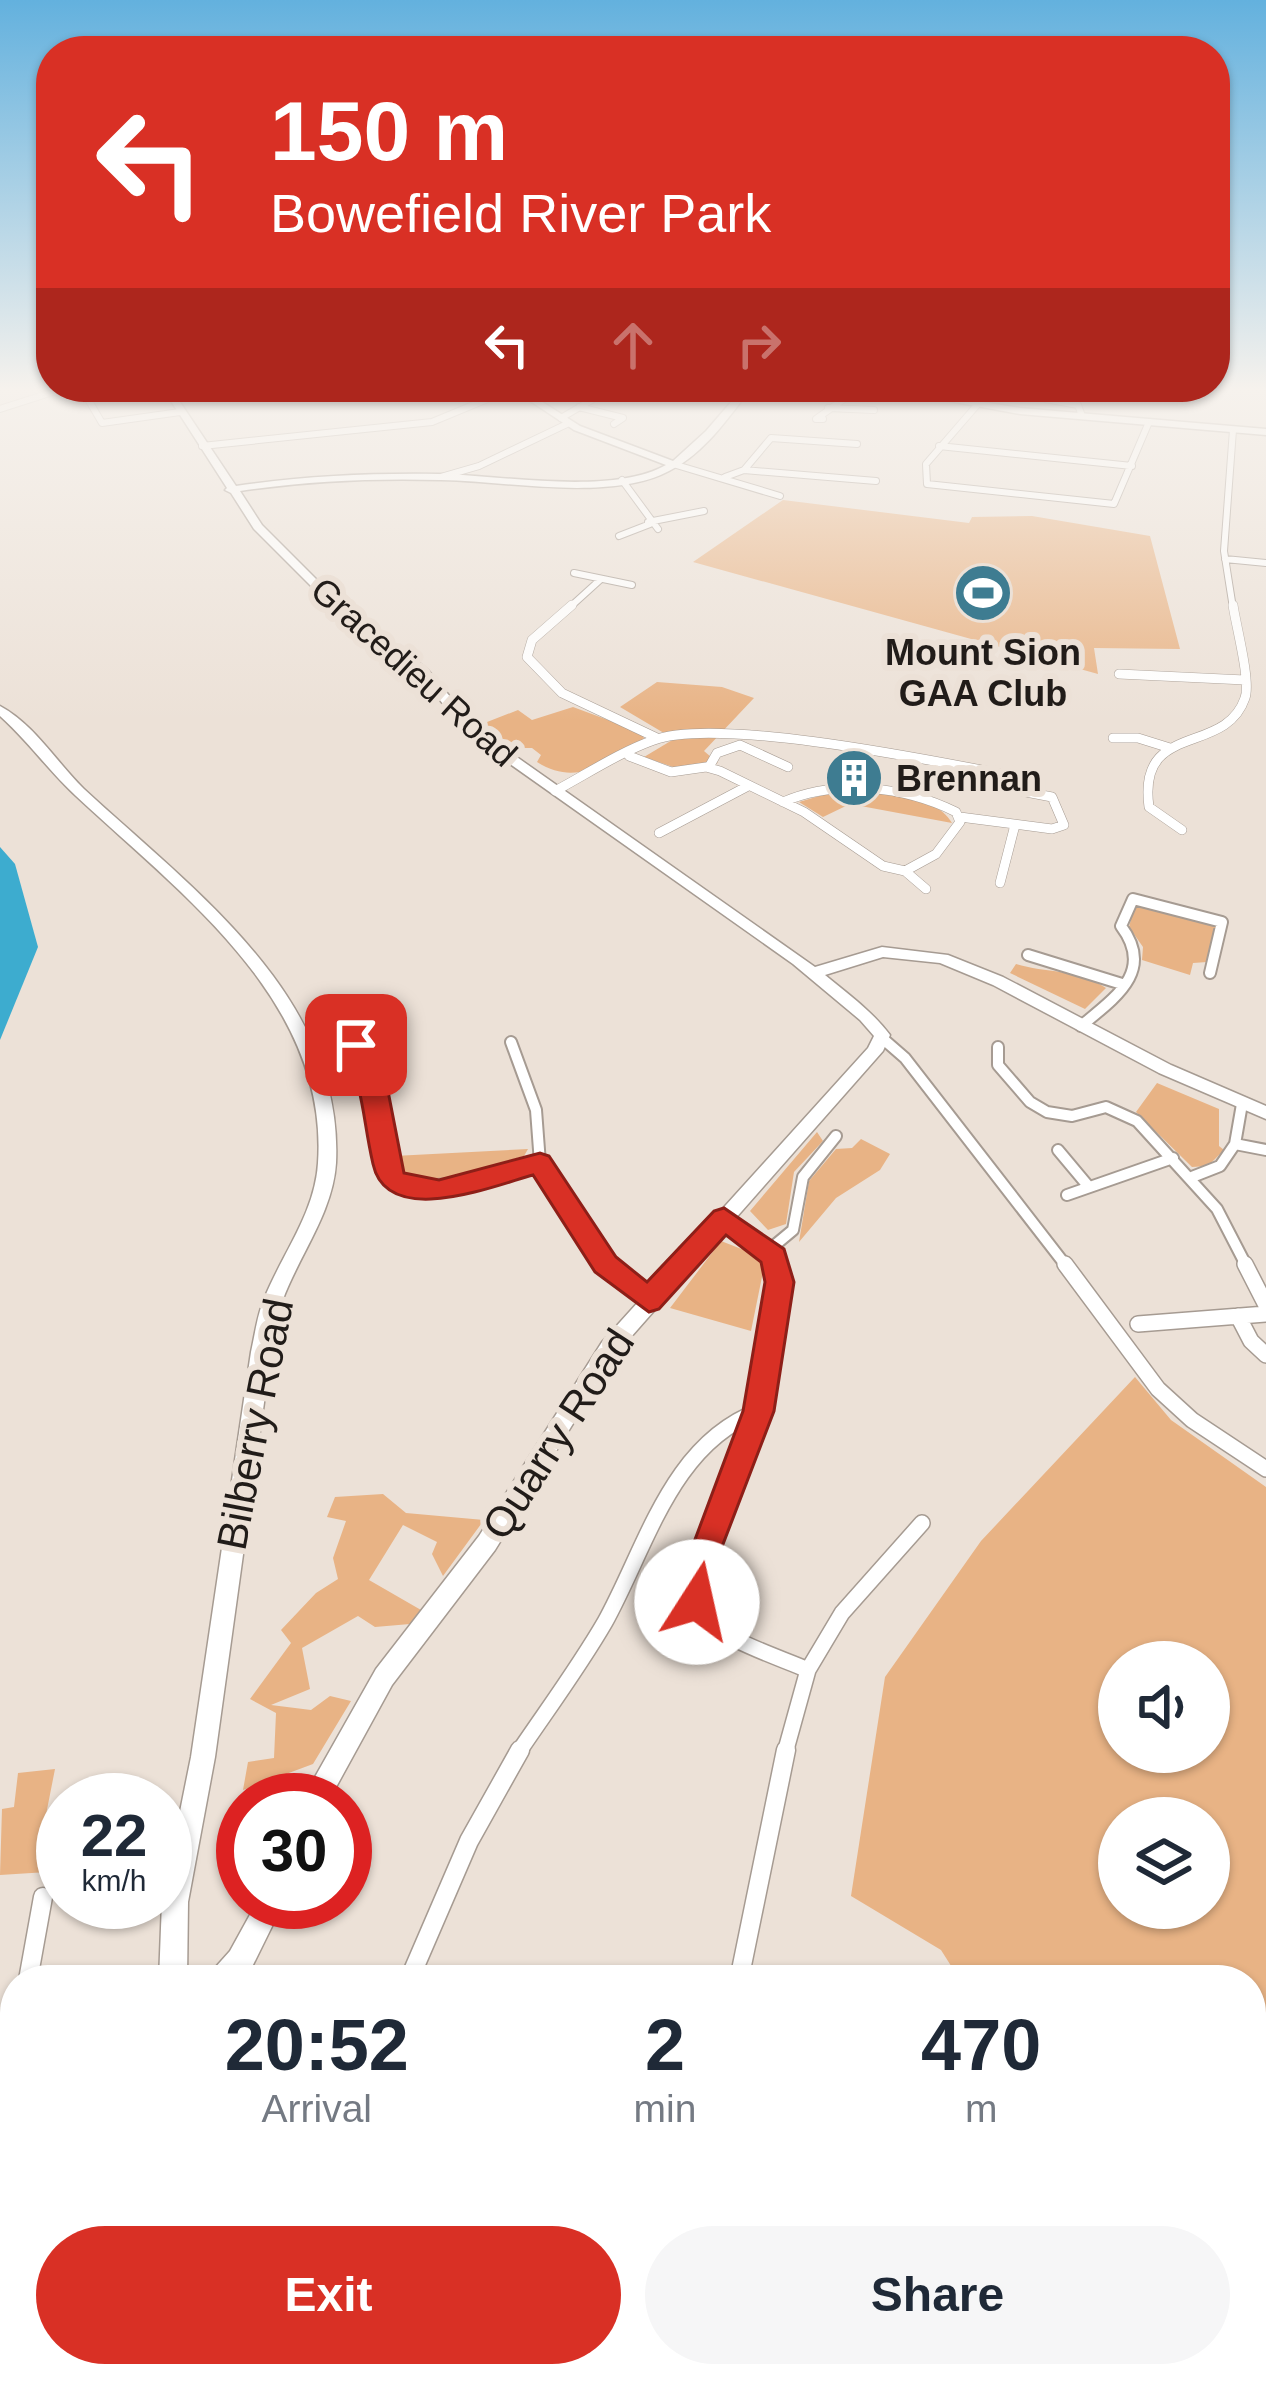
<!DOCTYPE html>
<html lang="en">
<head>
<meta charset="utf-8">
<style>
  :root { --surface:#fff; --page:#f6f6f7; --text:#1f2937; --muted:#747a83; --accent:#d93025 }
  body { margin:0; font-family:Helvetica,sans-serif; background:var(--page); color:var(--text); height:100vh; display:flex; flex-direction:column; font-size:45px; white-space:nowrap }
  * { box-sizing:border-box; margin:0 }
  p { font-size:39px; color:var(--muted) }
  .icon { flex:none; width:66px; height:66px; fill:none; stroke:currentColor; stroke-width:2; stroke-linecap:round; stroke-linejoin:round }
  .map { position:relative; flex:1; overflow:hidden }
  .sheet { position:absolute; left:0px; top:1965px; width:1266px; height:423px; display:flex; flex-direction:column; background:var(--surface); border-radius:48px 48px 0 0; box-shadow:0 3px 9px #0004 }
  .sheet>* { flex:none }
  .top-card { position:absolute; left:36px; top:36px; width:1194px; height:366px; border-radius:48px; box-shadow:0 3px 9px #0004; background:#d93025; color:#fff; overflow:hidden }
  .fabs { position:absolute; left:1098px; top:1641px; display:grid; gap:24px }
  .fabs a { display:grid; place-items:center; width:132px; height:132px; border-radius:50%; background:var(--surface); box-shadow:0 3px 9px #0004; font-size:60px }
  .speed { position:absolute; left:36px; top:1773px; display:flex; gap:24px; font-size:60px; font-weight:700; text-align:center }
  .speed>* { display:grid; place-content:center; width:156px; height:156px; border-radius:50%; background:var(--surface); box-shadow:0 3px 9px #0004; line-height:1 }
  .speed small { font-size:30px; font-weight:400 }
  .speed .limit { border:18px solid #d22; background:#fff; color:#111 }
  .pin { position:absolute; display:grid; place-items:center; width:102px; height:102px; color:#fff; margin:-51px; border-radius:24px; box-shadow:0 6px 18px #0006 }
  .me { position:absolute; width:132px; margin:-66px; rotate:10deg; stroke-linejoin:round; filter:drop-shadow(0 0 9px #0008) }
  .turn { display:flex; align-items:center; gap:42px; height:252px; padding:0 36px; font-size:54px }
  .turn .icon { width:156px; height:156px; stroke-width:2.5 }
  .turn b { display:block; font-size:84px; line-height:102px }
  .lanes { display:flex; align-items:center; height:114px; padding:0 36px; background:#0003; justify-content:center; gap:60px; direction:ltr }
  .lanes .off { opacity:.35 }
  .eta { display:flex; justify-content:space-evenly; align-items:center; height:204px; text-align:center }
  .eta b { font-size:72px; font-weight:600; line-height:84px }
  .cta { display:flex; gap:24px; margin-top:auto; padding:24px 36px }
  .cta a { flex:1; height:138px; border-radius:72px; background:var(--accent); color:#fff; font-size:48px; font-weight:600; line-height:138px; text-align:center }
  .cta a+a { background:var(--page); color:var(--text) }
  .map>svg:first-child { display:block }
</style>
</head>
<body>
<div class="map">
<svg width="1266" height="2386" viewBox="0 0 1266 2386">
  <rect width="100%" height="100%" fill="#ece1d7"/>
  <!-- green -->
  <path fill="#e8b385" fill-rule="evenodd" d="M783,500L969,523L972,517L1032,516L1150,536L1180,649L1094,648L1098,674L693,562Z
    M657,682L722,687L754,698L704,751L718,763L679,769L644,757L674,739L620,707Z
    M573,707L643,733L644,740C605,761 579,788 537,762L541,755L532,748H515L482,724L518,710L532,720Z
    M833,792C866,794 934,790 952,823L850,804L823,817L799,802Z
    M1135,904L1212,920L1218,928L1207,962L1193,963L1190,975L1142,960L1143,947L1129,927Z
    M1016,964C1045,973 1078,969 1106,988L1085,1009L1010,973Z
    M1157,1083L1219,1109V1146L1224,1150L1208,1166L1192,1167L1136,1112Z
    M817,1132L823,1141L794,1172L786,1224L768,1230L750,1211Z
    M861,1139L890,1154L880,1170L836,1198L799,1242L809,1181L836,1149L852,1148Z
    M528,1149L524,1156L436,1181L405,1173L394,1156Z
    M721,1241L757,1255L764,1267L751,1331L670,1308Z
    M1135,1377L1171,1420L1266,1487V2331L1251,2316V1980H960L941,1950L851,1896L885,1677L981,1541ZM1119,1662H1209V1752H1119ZM1119,1818H1209V1908H1119Z
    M383,1494L406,1513L484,1520L443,1576L432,1554L437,1542L403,1525L369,1580L421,1610L410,1624L375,1627L358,1616L302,1648L310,1689L271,1705L311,1710L330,1696L351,1701L313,1764L243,1790L248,1762L274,1758L276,1713L250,1699L291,1643L281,1630L316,1593L338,1579L333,1558L346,1521L327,1517L335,1497Z
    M55,1769L42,1835L63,1834V1871L0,1875L2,1809L14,1807L18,1773Z
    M833,2373H957L945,2386H837Z"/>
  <!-- water -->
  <path fill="#3daccf" d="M0,847L15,864L38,947L0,1040Z"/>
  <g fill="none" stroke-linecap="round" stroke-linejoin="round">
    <!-- street-far4 casing -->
    <g stroke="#a69b92" stroke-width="8">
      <path id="street-far4" d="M1007,387L1016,388
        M272,391L278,387
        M1029,396L1078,405L1082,416
        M977,405L926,464L927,484L1114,504L1149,422
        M579,407L623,418L614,424
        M828,408L874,410
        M0,409L53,392L85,394L102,423L180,412
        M561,418L614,387
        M823,419H816L861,387
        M1233,430L1224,551L1233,608
        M202,446L432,422L514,388
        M939,446L1132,466
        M673,464L780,496
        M744,470L876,481
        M441,477L479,466L569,423
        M725,477L744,470L771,438L857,444
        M622,480L658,529
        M648,522L704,511
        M619,536L650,524
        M1225,559L1266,563
        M574,573L632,585
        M569,608L601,579"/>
    </g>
    <!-- street-far3 casing -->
    <g stroke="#a69b92" stroke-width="10">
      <path id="street-far3" d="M572,605L532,640L527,657L562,693L657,738
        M1119,674L1245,680
        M1113,738H1138L1170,748
        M629,756L671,772L706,767L720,771L804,812L883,866L905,871L926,889
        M709,767L717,753L740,745L788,767
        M555,791C587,774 620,752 654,740C717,716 940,762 1013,776
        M783,802C837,779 904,786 956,812L960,822L936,854L905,871
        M960,817L1052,829L1064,825L1052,797L1005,788
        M1182,830L1149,807C1137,720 1225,757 1245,698C1251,681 1236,626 1233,605
        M659,833L748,786
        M1000,883L1015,825"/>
    </g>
    <!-- street-far2 casing -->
    <g stroke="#a69b92" stroke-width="14">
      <path id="street-far2" d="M1028,955L1122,984
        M354,1010L337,1016L375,1086L383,1153L395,1180C446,1197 489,1169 540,1163L607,1267
        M1081,1026C1116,997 1155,971 1121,926L1133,899L1222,922L1210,973
        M882,1038L905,1058L1067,1267
        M511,1042L536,1110L540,1163
        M998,1047V1065L1030,1102L1047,1112L1072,1116L1106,1107L1137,1121L1217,1209L1247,1267
        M1235,1144L1242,1104
        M1058,1150L1089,1187
        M1192,1177L1220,1166L1235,1144L1266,1150
        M1067,1195L1173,1158
        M724,1219L761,1243L777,1267
        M769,1250L793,1230L803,1177L836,1136"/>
    </g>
    <!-- street-far1 casing -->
    <g stroke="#a69b92" stroke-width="18">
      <path id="street-far1" d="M604,1264L649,1300
        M775,1264L779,1282C772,1324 770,1370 759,1411C745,1462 677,1565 703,1613C715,1638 782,1658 808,1670L785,1753
        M1065,1264L1158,1389L1192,1420L1266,1469
        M1245,1264L1266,1305
        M1238,1316L1251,1341L1266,1355
        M1138,1324L1266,1314
        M808,1670L842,1613L922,1523
        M518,1753C547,1710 579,1667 605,1622C647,1546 671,1444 759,1411"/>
    </g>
    <!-- street casing -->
    <g stroke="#a69b92" stroke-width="21">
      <path id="street" d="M28,1980L43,1897
        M409,1980L469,1841L520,1750
        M739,1980L786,1750
        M0,2128L15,2121
        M0,2313L15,2298
        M1010,2373L1020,2386"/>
    </g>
    <!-- secondary casing -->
    <g stroke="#a69b92" stroke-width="3">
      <path id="secondary" d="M162,387H170L236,486C303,476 371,473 438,474C502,475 611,496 666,465L574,430L509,387H519L580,426L673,461L706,431L744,387H752C729,417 704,454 669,471C611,502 506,481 441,480C374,478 306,481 240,491L262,525L343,606L427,669L477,729L815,967L882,947L948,955L1003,977L1171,1065L1266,1106V1119L1159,1073L993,985L940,963L883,957L825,975C848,994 872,1011 890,1035L883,1051L616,1354L495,1550L392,1685L329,1800H302L376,1669L479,1536L602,1342L868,1048L874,1036L860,1020L793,964L469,735L419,675L335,610L254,529L231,493L225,490L227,488Z
        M873,387H892L1020,408L1266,429V435L1020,414Z
        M0,706C34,724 57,763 84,789C192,889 344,997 336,1163C333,1212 300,1254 283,1299C277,1316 274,1334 271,1352L215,1757L188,1902L187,1980H159L162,1902H165V1886L191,1757L251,1352C255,1334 257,1316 264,1299C282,1254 315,1213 318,1163C329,1001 181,894 76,796C49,771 28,741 0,716Z
        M257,1902H284L250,1971L241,1980H209L213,1970L230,1951Z"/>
    </g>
    <!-- street-far4 -->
    <use href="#street-far4" stroke="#fff" stroke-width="6"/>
    <!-- street-far3 -->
    <use href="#street-far3" stroke="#fff" stroke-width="9"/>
    <!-- street-far2 -->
    <use href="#street-far2" stroke="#fff" stroke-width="10"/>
    <!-- street-far1 -->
    <use href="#street-far1" stroke="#fff" stroke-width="15"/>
    <!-- street -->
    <use href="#street" stroke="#fff" stroke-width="18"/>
    <!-- secondary -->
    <use href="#secondary" fill="#fff" fill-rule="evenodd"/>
  </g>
  <!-- sky -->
  <linearGradient id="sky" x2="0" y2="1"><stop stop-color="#63b1de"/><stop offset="0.54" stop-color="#f6f2ed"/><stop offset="1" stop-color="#f6f2ed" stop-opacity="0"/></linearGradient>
  <rect width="1266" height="721" fill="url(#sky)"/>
  <!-- route -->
  <path fill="#d93025" stroke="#8d1f18" stroke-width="3" d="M356,1037L365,1039L387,1086L404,1173L439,1180L540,1153L549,1156L616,1257L647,1282L714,1211L724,1208L784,1249L794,1282L774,1411L720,1552L709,1614L697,1619L684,1614L678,1585L743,1411L765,1282L761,1262L726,1235L659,1309L649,1312L595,1272L533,1175C493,1186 387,1229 373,1164C362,1116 365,1093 343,1045Z"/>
  <!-- icons -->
  <defs>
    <g id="stadium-disc" transform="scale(3)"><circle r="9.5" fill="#3e7c91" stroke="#ece1d7"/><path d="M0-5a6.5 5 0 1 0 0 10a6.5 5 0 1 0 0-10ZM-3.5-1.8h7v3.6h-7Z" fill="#fff"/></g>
    <g id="building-disc" transform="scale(3)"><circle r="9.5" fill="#3e7c91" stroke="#ece1d7"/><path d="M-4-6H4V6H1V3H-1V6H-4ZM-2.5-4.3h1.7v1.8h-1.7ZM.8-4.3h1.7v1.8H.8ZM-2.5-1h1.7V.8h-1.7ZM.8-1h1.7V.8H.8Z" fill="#fff"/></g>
  </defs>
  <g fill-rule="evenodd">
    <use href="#stadium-disc" x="983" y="593"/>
    <use href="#building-disc" x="854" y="778"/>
  </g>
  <g text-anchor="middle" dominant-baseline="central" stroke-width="12" stroke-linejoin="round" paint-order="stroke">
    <!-- far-poi labels -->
    <g font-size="36" font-weight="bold" fill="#211c19" stroke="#ece1d7">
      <text x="983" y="652">Mount Sion<tspan x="983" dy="41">GAA Club</tspan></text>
      <text x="896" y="778" text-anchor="start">Brennan</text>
    </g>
    <!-- far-street labels -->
    <g font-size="36" fill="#211c19" stroke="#ece1d7">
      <text transform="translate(414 672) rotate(42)">Gracedieu Road</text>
    </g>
    <!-- street labels -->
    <g font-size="42" fill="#211c19" stroke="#ece1d7">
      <text transform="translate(255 1424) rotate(-79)">Bilberry Road</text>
      <text transform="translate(558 1434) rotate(-57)">Quarry Road</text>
    </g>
  </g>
</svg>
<div class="fabs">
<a><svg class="icon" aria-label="sound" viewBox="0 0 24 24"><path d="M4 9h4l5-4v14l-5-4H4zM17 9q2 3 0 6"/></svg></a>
<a><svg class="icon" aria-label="layers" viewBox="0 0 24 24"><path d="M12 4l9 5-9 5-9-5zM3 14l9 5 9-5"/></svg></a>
</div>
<div class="speed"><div>22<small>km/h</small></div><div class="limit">30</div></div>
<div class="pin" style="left:356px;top:1045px;background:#d93025"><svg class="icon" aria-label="arrive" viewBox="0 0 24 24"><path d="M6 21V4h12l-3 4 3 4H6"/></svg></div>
<svg class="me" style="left:697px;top:1602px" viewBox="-20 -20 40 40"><circle r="19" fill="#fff"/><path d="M0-13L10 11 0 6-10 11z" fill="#d93025"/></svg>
<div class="top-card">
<div class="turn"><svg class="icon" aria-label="left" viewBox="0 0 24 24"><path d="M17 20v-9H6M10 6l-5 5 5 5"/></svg><div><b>150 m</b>Bowefield River Park</div></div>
<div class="lanes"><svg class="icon" aria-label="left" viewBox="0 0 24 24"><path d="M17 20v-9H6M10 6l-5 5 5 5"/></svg><svg class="icon off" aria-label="ahead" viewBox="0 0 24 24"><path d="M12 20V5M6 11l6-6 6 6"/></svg><svg class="icon off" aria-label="right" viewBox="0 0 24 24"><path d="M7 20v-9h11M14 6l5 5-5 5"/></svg></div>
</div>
<section class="sheet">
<div class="eta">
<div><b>20:52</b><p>Arrival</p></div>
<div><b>2</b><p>min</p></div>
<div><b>470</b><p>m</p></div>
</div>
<div class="cta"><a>Exit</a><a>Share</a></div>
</section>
</div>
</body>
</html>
